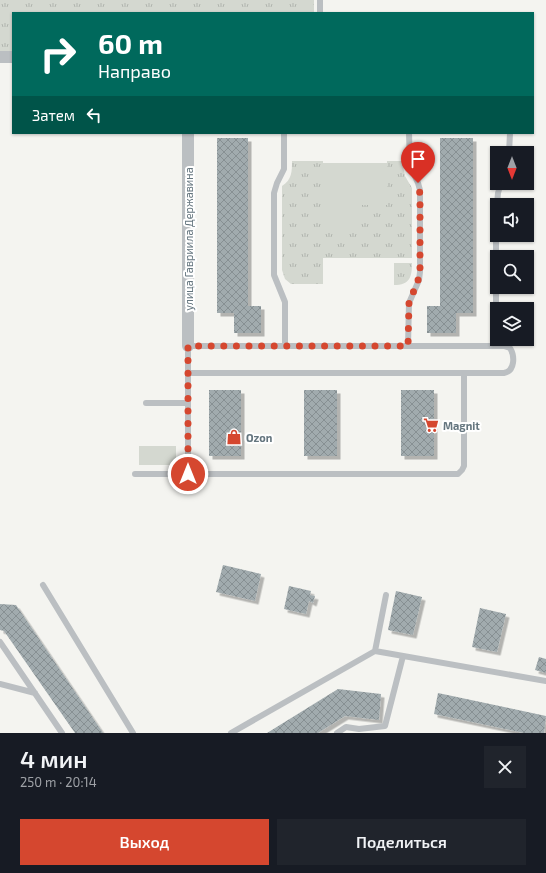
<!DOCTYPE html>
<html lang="ru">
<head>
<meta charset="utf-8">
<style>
  :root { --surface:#171b24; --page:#20242c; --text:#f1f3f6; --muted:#9ea1a6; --accent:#d5472f }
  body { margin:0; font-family:"Exo 2",sans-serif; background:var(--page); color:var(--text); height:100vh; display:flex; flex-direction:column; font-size:15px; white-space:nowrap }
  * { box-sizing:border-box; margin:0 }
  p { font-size:13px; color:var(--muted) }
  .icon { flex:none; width:22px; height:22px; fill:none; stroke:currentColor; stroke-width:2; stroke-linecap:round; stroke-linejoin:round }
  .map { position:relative; height:733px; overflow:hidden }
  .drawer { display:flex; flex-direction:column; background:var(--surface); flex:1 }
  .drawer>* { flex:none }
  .guide { position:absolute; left:12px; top:12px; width:522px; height:122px; border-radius:0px; box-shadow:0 1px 3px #0004; background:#00695c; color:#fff; overflow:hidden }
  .needle { width:26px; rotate:180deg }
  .tools { position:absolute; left:490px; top:146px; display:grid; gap:8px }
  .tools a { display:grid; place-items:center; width:44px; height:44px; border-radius:0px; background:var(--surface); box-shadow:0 1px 3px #0004; font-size:20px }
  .pin { position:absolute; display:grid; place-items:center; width:34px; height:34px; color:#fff; margin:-41px -17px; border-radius:50% 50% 50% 0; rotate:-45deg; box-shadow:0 0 4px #0007 }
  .pin .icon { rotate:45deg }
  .me { position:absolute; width:44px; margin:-22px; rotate:0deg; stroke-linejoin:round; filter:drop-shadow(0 0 3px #0008) }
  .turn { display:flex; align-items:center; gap:14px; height:84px; padding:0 20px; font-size:18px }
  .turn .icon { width:52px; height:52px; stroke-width:2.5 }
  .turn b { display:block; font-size:28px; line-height:34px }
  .then { display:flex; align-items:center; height:38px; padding:0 20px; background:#0003; gap:8px; font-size:15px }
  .round { display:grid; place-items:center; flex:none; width:42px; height:42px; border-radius:0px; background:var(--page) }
  .headline { display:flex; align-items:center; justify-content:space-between; height:68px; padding:0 20px }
  h1 { font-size:24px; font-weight:600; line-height:30px }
  .action { display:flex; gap:8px; margin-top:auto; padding:8px 20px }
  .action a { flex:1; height:46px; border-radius:0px; background:var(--accent); color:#fff; font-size:16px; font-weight:600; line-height:46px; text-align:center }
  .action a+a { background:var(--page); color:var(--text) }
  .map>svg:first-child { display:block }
</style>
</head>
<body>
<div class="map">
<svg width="546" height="733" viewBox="0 0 546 733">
  <defs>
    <pattern id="grass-tufts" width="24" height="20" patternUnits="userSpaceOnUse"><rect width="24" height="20" fill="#d4d8d0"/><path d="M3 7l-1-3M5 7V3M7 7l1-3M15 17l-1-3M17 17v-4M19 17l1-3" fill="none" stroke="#b0b4ae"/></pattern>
    <pattern id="building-cross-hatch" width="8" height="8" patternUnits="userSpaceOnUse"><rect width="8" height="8" fill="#a1abae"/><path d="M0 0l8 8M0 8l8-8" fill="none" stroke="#879093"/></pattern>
    <filter id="shadow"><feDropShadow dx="3.5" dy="3.5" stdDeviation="0" flood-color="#0004"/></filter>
  </defs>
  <rect width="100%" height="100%" fill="#f4f4f0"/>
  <!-- grass -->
  <path fill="url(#grass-tufts)" d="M0,0H314V13H13V56H0Z
    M292,161H323V232H357V205H386L387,161H402L405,176L412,188V258H323V284H291L285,279L282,270V186C292,180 292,171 292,161Z
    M394,263H412C412,277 410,285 394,285Z"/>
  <!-- pitch -->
  <path fill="#d4d8d0" d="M323,163H387V205H357V232H323Z
    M139,446H176V465H139Z"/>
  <!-- building -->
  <path fill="url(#building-cross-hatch)" filter="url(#shadow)" d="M217,138H248V306H261V333H234V313H217Z
    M440,138H473V313H456V333H427V306H440Z
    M209,390H241V456H209Z
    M304,390H337V456H304Z
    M401,390H434V456H401Z
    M223,565L261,574L255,601L216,592Z
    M289,586L311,591L310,595L315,596L313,603L309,601L306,614L284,609Z
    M396,591L422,597L413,635L388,630Z
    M0,604L16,605L103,733H75L4,631L0,630Z
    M480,608L506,614L497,652L472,647Z
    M539,657L546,659V673L535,670Z
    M338,689L381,694L379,720L345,716L318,733H267Z
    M438,693L546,716L544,733H524L434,714Z"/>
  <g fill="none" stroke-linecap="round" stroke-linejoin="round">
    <!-- service -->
    <path stroke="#bbbfc2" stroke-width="6" d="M320,0V13
      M284,133V169L277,183L274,193V275L285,302V346
      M509,153L510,133
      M408,346L409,303L419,280L420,272V190L418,183L410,165L409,133
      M496,346V215L498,193L501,183
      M188,373H504C515,371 515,356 510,348L504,346H188V474
      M146,403H188
      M135,474H458L462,470L464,466V373
      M43,585L133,733
      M0,642L62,733
      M375,651L386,595
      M0,684L35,693
      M231,733L375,651L546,681
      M337,733L346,727L359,729L385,726L403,656"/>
    <!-- minor -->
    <path stroke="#bbbfc2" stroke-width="12" d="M0,57H13
      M188,133V346"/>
  </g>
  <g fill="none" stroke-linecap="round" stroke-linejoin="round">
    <!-- route -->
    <path stroke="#d5472f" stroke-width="7" stroke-dasharray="0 12.6" d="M188,474V346H408L409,303L420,275V194L418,183"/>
  </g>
  <!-- icons -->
  <defs>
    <g id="supermarket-bare" transform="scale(1.2)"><path d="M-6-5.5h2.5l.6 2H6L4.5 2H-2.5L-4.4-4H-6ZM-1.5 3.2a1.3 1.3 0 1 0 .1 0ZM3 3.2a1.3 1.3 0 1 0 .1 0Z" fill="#d5472f" stroke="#fff" stroke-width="2.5" paint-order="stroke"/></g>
    <g id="shop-bare" transform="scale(1.2)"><path d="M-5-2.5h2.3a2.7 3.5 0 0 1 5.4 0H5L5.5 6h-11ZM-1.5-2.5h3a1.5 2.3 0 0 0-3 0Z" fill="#d5472f" stroke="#fff" stroke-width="2.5" paint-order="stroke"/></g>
  </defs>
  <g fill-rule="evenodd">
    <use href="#supermarket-bare" x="431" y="425"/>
    <use href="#shop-bare" x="234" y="437"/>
  </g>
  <g text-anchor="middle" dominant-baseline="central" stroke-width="4" stroke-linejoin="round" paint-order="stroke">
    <!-- street labels -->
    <g font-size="11" fill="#65767f" stroke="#fff">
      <text transform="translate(188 239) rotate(-90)">улица Гавриила Державина</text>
    </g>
    <!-- poi labels -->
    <g font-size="11" font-weight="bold" fill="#65767f" stroke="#fff" text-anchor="start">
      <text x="443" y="425">Magnit</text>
      <text x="246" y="437">Ozon</text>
    </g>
  </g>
</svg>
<div class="tools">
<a><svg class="needle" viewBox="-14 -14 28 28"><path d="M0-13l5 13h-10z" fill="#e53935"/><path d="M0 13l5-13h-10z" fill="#9ea1a6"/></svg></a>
<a><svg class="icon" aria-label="sound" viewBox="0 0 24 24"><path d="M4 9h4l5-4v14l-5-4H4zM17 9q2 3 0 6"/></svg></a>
<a><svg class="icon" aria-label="search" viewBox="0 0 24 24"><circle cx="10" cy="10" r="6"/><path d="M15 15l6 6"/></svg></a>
<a><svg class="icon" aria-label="layers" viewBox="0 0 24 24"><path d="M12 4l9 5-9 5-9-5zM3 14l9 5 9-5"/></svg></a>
</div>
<div class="pin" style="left:418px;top:183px;background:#d93025"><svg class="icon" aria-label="arrive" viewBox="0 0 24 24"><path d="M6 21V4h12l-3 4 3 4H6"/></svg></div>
<svg class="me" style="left:188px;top:474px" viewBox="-20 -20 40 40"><circle r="17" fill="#d5472f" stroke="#fff" stroke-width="3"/><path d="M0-11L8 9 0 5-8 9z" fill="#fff"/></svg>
<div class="guide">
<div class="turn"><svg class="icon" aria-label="right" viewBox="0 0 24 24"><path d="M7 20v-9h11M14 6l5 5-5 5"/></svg><div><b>60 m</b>Направо</div></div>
<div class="then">Затем<svg class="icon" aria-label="left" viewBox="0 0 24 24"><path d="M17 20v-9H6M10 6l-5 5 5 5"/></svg></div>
</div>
</div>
<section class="drawer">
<div class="headline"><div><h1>4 мин</h1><p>250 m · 20:14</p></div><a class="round"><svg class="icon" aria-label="close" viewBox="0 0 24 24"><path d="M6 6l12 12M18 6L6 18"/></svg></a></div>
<div class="action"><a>Выход</a><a>Поделиться</a></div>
</section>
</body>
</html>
